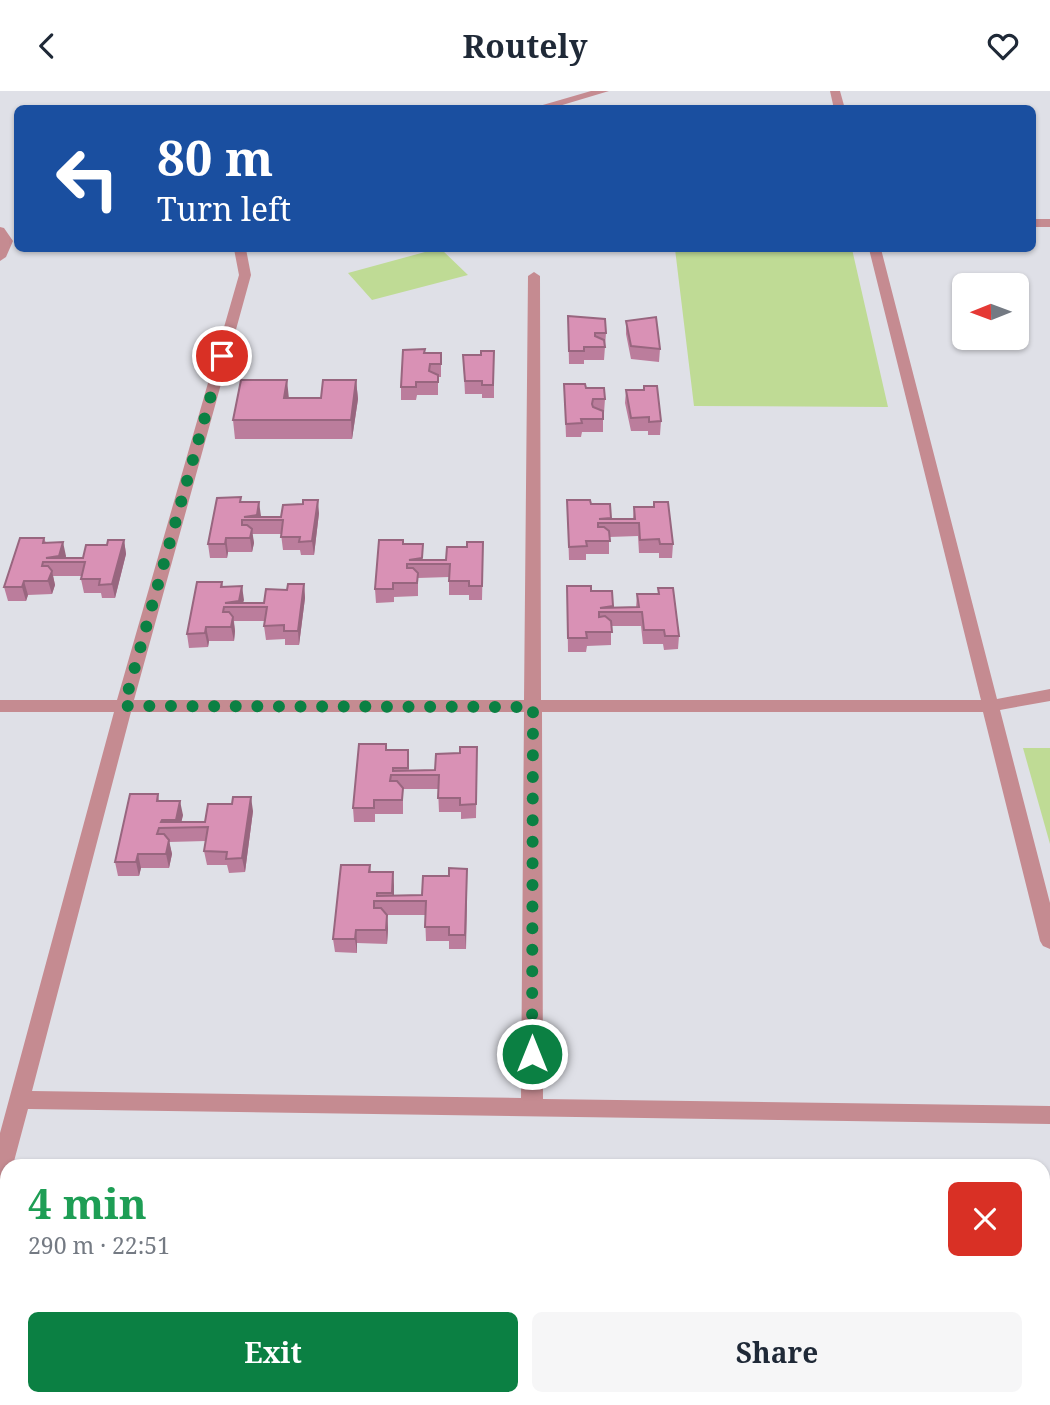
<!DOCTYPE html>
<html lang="en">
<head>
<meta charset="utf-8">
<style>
  :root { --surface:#fff; --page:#f6f6f7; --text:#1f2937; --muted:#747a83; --accent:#0b8043 }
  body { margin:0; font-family:"Noto Serif",serif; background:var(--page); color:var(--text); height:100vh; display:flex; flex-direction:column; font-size:26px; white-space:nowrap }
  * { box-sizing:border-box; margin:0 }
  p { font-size:23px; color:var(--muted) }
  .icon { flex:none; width:38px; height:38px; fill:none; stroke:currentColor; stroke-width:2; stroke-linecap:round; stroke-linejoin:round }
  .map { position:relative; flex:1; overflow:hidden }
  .drawer { position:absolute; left:0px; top:1068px; width:1050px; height:247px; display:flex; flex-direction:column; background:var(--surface); border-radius:21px 21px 0 0; box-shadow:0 2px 5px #0004 }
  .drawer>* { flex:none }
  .banner { position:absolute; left:14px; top:14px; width:1022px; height:147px; border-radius:10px; box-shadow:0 2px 5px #0004; background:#1a4fa0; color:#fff; overflow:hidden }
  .needle { width:46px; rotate:269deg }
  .buttons { position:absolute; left:952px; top:182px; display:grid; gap:14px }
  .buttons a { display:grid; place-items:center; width:77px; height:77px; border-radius:10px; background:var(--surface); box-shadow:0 2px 5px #0004; font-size:35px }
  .pin { position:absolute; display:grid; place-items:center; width:60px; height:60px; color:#fff; margin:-30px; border:4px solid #fff; border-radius:50%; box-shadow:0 2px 7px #0007 }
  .me { position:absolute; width:77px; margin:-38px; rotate:0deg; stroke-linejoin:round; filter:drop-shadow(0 0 5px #0008) }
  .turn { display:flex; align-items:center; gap:24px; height:147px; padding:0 28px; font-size:32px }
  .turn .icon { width:91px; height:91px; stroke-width:2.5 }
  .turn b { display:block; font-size:49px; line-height:60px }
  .round { display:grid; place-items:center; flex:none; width:74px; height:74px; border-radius:10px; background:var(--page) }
  .headline { display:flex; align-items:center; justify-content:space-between; height:119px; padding:0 28px }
  h1 { font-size:42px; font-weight:700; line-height:52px; color:#1e9e55 }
  .primary-button { display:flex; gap:14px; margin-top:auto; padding:14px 28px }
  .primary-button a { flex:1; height:80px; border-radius:10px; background:var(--accent); color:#fff; font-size:28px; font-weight:700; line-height:80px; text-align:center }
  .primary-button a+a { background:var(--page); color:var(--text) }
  header { display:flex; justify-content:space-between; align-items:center; height:91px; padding:0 28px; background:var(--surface); font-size:32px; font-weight:700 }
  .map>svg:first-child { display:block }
</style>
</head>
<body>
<header><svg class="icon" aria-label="back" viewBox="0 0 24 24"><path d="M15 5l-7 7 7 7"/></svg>Routely<svg class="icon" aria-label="heart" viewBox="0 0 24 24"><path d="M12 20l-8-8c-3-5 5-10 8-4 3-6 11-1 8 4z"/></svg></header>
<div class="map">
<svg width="1050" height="1314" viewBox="0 0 1050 1314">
  <rect width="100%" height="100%" fill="#dfe0e7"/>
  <!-- green -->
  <path fill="#bfdb95" d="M436,158H441L468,184L372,209L348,182Z
    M675,158H852L888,316L694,315Z
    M1023,657H1050V753Z"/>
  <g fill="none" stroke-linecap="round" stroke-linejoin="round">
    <!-- minor -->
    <path fill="#c58b91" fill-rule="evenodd" d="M591,0H609L549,18H529Z
      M830,0H840L845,18H834Z
      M1032,128H1050V136H1032Z
      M0,136L4,137L13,150L6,166L0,170Z
      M234,158H246L251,184L134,609H524L528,185L534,181L540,185L541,609H981L869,158H881L997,608L1050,598V610L1000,619L1050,812V858L1043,855L1040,850L983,621H542L543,1008L1050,1015V1033L28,1018L13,1074H7V1090L0,1093V1042L114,621H0V609H117L239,184ZM131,621H524L521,1007L32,1000Z"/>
  </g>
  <!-- wall -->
  <path fill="#bb7d9c" d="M568,225L606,242L604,269H584V273H569Z
    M626,230L660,258L659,271L631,268L626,243Z
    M494,260V307H482V303H465L463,264H481Z
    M425,262H441V286H438V304H417L416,309H401V296Z
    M356,289L358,308L352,348H235L233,329L289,307H321Z
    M564,293L605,308L604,322H603V341H582L581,346H566Z
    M626,299L661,330L660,344H648V340H631L625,312Z
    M567,409L591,413L611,428H633L634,416H653L654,411L673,453L672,467H659V462H639L638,445L609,446V463H586V469H569Z
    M242,411L261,426H281L319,422L314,464H301L300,459H283L281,443H252L254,452L252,461H228L227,467H210L208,453Z
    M44,447L46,452L66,465V467H83L107,454L124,449L126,463L115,507H102L101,502H84L81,488L82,485H53L55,494L52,503L28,504L26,510H8L4,496Z
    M403,453L423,469H446L483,464L482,509H469V504H449V486L418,487V505L394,506V511L376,512L375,498Z
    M222,491L223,496L242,495L243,512H264L287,499L304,493L305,507L299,554H285V548L266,549L264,535L265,530H234L235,540L234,550H209L208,556L189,557L187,543Z
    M567,495L591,500L613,517H636L637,503H658V497L679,545L678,558L664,559L663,553H643L641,535H611V554L587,555L586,561H568Z
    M477,656L476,727L461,728V721H439L438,698H403V723H375V731H354L353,717L386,659L409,673V680L435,679L460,662Z
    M158,703L159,710L183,724L181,731H205L253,720L245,781L229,782L227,774H207L204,760L206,750L169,751L172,763L169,777H141L139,785H118L115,771Z
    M370,774L371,781H393L394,805L422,804L449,785L467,778L466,858H449V850H426L425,824H387L388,838L387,853L357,852V862L335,861L333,848Z"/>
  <!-- shaded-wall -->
  <path fill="#98667f" d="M287,289L289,308L284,307Z
    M356,289L358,308L352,348L351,329Z
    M318,409L319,422L314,464L312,450Z
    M259,411L261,425L260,429H245Z
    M252,438L254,452L252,461L250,447Z
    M226,447L228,461L227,467L225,453Z
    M124,449L126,463L115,507L112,493Z
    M63,451L66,465L64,471H47Z
    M52,480L55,494L52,503L48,490Z
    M24,490L28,504L26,510L22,496Z
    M304,493L305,507L299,554L298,540Z
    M242,495L244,509L242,516L225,512Z
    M233,526L235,540L234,550L231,536Z
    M206,536L209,550L208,556L205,542Z
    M251,706L253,720L245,781L242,767Z
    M180,710L183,724L180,737H178L176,729Z
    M169,749L172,763L169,777L166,763Z
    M138,763L141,777L139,785L136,771Z
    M467,778V791L466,858L465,844Z
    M393,781L394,795V810L392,802Z
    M387,824L388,838L387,853L386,839Z
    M356,839L357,852V862L355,848Z"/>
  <!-- building -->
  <path fill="#d991b5" stroke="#98667f" stroke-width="2" d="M568,225L605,228L606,242H595V245L604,249L605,256H584V260H569Z
    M656,226L660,258L631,255L626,230Z
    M425,258L424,262H441V273H430L429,280L438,284V291H416V296H401L403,259Z
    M481,260H494L493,294H482V290H465L463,264H481Z
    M241,289H287L284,307H321L323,289H356L351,329H233Z
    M564,293H585L586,297H604L605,308H593L592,313L593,316L603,320V328H581L582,332L566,333Z
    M644,295H657L661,330L649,331V326L631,327L626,299H644Z
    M241,406L240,411H259L257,424L244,426H281L283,414L303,413V409H318L312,450L299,451L300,446H281L283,429H242V434H247L252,438L250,447H226L225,453H208L217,407Z
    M567,409H590L591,413H610L611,427L599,428H635L634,416H654V411H668L673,453H660L659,448L640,449L639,432H598V436H604L609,440L610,450H586L587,455L569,456Z
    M20,447H44L43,452L63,451L59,465L46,467H83L86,454H107L108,449H124L112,493L99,494L100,488H81L85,471H43L42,475H48L52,480L48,490H24L22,496H4Z
    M379,449H403V453H423L422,467L409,469H446L447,456H467V451H483L482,495H469V490H449L450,473H407V477H413L418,482L417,492H393V498H375Z
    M197,491H222L221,496L242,495L239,510L225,512H264L266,498L287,499L288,493H304L298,540H284V534L264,535L267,516H224L223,521H229L233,526L231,536H206L205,542L187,543Z
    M567,495H591V500H612L613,515L600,517L639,516L637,503H659L658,497H673L679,545H665L664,539H644L642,521H599V526L605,525L611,530L612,541H586L587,547H568Z
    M359,653H386V659H408V677H393V680L435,679L436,663L460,662V656H477L476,713L460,714V707H438L439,684H391L390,690H397L403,697L402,709H374V717H353Z
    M130,703H158L157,710H180L176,729H162L161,731H205L208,713H232L233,706H251L242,767L226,768L227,761L204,760L208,736L159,737L157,743H164L169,749L166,763H138L136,771H115Z
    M341,774H370L369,781H393L392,802H377V805L422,804L423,785H449V777L467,778L465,844H449V836H425L426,810H374V817H381L387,824L386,839H356L355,848H333Z"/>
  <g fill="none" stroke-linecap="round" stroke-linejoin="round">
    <!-- route -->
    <path stroke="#0b8043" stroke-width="12" stroke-dasharray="0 21.6" d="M222,265L124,615L533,616L532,963"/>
  </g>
</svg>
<div class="buttons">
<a><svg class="needle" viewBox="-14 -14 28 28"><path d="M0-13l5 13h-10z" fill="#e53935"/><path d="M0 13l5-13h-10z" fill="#747a83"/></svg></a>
</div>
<div class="pin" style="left:222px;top:265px;background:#d93025"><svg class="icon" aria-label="arrive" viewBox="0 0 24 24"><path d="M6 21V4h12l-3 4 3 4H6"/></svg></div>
<svg class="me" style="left:532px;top:963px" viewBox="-20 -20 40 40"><circle r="17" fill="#0b8043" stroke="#fff" stroke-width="3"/><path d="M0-11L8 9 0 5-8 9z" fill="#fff"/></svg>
<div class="banner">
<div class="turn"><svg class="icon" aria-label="left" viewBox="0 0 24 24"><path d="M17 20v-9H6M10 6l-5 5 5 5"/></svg><div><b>80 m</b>Turn left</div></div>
</div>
<section class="drawer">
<div class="headline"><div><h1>4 min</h1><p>290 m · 22:51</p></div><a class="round" style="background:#d93025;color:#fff"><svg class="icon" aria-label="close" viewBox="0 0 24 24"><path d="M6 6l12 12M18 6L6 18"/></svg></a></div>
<div class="primary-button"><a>Exit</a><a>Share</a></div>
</section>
</div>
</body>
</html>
